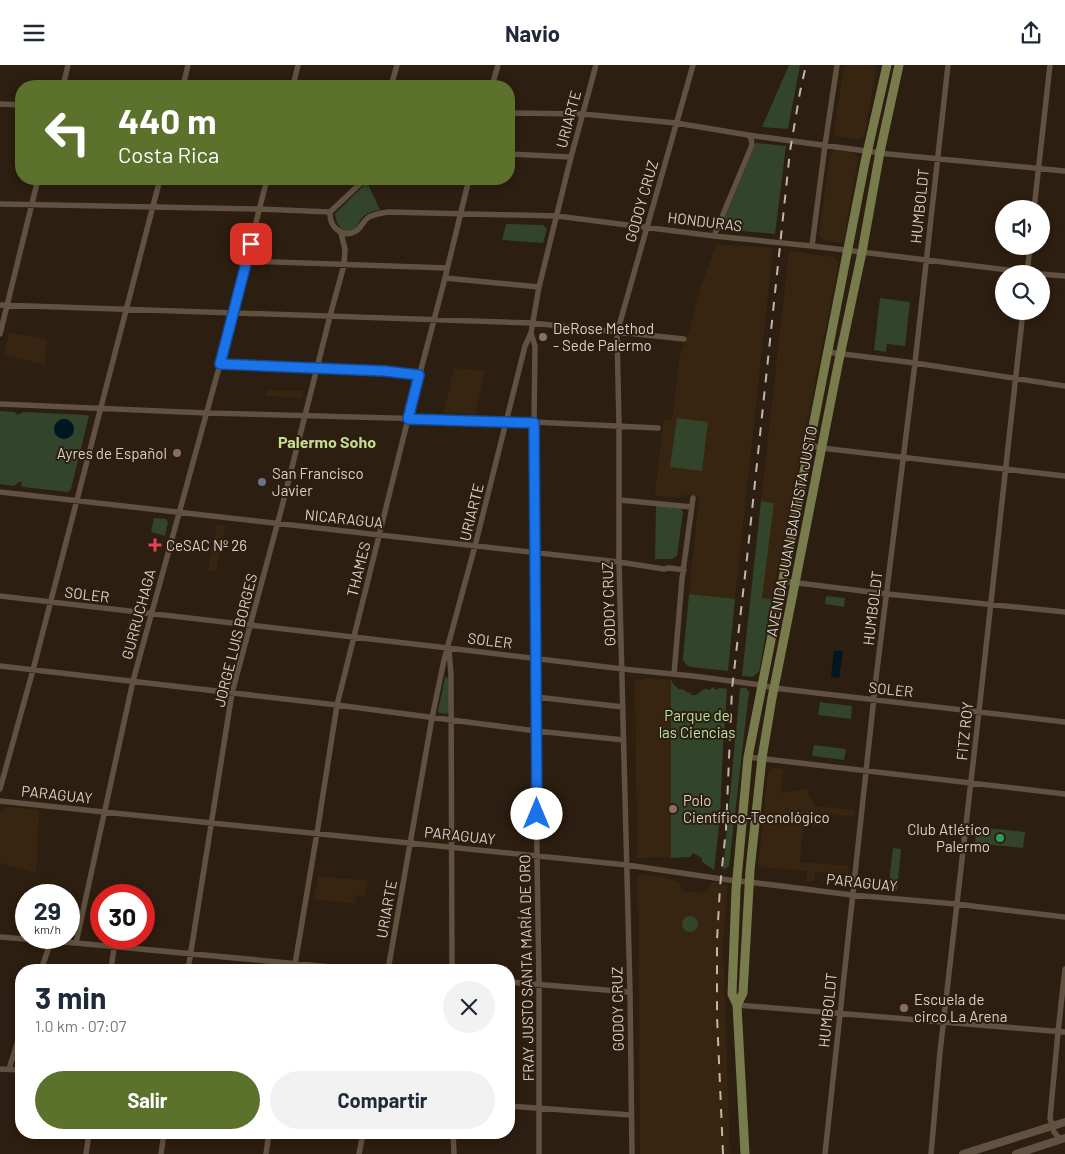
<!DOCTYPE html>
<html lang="es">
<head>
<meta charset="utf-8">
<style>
  :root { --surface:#fff; --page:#f2f2f3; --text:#1f2937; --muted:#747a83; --accent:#5c712c }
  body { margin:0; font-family:Barlow,sans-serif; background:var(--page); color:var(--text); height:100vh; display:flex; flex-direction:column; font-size:19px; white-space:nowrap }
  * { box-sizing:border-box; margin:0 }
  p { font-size:16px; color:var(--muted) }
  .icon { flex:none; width:28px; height:28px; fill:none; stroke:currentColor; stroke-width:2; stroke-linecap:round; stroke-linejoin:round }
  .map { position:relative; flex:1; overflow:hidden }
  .details { position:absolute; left:15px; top:899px; width:500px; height:175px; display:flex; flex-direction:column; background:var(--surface); border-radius:20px; box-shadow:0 2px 8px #0003 }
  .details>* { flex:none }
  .top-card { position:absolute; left:15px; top:15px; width:500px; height:105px; border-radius:20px; box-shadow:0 2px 8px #0003; background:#5c712c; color:#fff; overflow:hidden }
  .fabs { position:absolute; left:995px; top:135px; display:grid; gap:10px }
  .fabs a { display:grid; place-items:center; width:55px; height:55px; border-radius:50%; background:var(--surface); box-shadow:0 2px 8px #0003; font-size:25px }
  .speed { position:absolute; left:15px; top:819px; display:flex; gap:10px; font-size:25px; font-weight:700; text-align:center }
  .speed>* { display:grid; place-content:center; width:65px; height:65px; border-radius:50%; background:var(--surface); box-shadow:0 2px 8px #0003; line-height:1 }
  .speed small { font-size:12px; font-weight:400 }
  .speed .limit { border:8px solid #d22; background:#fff; color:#111 }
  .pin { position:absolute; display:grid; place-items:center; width:42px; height:42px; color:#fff; margin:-21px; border-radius:10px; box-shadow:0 2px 8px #0006 }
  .me { position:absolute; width:55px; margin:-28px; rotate:0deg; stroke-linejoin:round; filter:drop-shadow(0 0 4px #0008) }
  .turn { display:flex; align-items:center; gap:18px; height:105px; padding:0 20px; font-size:22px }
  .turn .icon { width:65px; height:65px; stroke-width:2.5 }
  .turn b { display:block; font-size:35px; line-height:42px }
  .round { display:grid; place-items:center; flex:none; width:52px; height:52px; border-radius:26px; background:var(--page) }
  .overview { display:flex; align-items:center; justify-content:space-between; height:85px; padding:0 20px }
  h1 { font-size:30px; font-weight:700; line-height:38px }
  .primary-button { display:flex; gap:10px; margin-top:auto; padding:10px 20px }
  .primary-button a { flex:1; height:58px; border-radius:30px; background:var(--accent); color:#fff; font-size:20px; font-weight:700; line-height:58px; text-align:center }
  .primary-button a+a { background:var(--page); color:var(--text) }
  header { display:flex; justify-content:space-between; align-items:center; height:65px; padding:0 20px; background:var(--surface); font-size:22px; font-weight:700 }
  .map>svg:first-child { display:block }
</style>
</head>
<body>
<header><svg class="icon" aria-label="menu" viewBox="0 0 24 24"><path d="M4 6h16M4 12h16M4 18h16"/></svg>Navio<svg class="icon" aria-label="share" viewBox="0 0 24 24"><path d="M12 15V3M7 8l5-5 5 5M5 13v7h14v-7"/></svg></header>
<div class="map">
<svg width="1065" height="1089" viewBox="0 0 1065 1089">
  <rect width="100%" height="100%" fill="#2c1e10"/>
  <!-- built -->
  <path fill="#382511" d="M844,0H877L864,71L860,74L838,72L834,67Z
    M834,85L854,88L858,94L844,175L838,178L823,175L819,170L830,90Z
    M716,179L773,183L735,534L689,529L699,431L684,430L679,433L655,431L658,400L664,355H672L680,290L689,267L701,222Z
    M789,186L834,192L839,197L772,534L762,533L773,438L761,436Z
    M9,267L47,275L45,300L4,289Z
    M454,303L485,306L475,349L444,348Z
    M267,325L303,326L302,333L266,331Z
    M217,460L225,461L216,506L208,505Z
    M643,613L671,615L674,620L677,622L678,624L685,625L686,627L691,628V630H696L704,624L710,625L712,622L717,625L719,623L727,624L722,701L703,794L693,788L690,792L637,793L635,615H643Z
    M772,703L783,704L781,728L806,724L815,741L855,745V752L819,748L826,762L803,760L800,797L849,801L848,809L815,807L814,817L806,816L807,806L758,802L768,706Z
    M8,742L39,745L36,808L0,798V748Z
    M641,809L664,812L679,817L683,826L702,828L713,817H715L728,821L723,877L730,1089H640L638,813Z
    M318,811L367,816L365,831L357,830L355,839L314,834Z"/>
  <!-- green -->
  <path fill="#324429" d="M789,0H800L788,64L762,62Z
    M756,78L786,81L775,169L720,164Z
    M367,117L380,145C374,146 369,147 364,151C359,154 359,161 354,164C343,171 336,159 335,149Z
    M506,159L543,160L547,164L543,178L502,175Z
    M880,233L910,237L905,281L887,279L886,287L874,285Z
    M0,346L14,347L18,350L23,347L87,350L89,351L71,424L68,427L23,422L21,420L22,417C18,416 17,420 13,421L0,419Z
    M677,353L708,357L702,406L670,402Z
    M761,436L774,438L762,533L772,534L759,607L752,612L742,611Z
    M656,440L680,442L683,447L677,491L672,494H655Z
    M154,453L166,454L168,457L165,471L151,467Z
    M689,529L735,534L728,606L691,602C686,600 684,598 683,593Z
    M826,531L845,533L844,542L825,539Z
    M130,553L138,555L141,557L135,580L124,578Z
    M445,612L449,613V647L447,649L439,648L438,646Z
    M671,615L674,620L677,622L678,624L685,625L686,627L691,628V630H696L704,624L710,625L712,622L717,625L719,623L727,624L723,682L720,753L714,805L702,797V793L693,788L690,792L671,793Z
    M740,623H746L749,627L729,801L723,805Z
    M820,637L852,641L851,654L818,650Z
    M814,680L846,684L844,695L812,691Z
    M977,762L1025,767L1023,783L975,778Z
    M893,783L901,784L897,825H888Z
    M682 859a8 8 0 1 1 16 0a8 8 0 1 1-16 0Z"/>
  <!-- water -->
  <path fill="#001620" d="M54 364a10 10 0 1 1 20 0a10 10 0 1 1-20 0Z
    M834,586H843L839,613L831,612Z"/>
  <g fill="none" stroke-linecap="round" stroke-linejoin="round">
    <!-- street -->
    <path stroke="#615141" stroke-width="5.5" d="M63,21L68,0
      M183,21L188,0
      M293,21L298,0
      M391,21L397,0
      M492,21L498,0
      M0,39L21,40
      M509,48L583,49L676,58L748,70L888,89L1065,106
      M509,89L571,92
      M365,114L330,147C329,161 342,174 356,166C361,163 363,156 369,152C375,149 382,148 388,147L557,151L714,171L812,181L1041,209
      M0,139L259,144L330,147
      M1034,144L1050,0
      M714,171L752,80L751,73L748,70
      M812,181L825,80L837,0
      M246,196L447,203
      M1027,209L1030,181
      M1041,209L1065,211
      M445,213L539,222
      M0,240L532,258L684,274
      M531,268L535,281L534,357L537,791L539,920V1089
      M0,269L38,114
      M827,287L915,298L1065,321
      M220,299L384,306L419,310
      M0,339L206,348L534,357L658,363
      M810,380L821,383L1065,411
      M0,427L619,497L664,504L669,503L684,505
      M620,435L692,442
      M782,516L887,529L1065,547
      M0,531L448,583L623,604L693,611L761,620L774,623L1065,657
      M449,585L451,609L452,905
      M0,601L337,640L536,666L624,675
      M674,609L682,514L693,433
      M536,632L623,642
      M748,692L1065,729
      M0,724L33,605L160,114
      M0,736L104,747L627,800L729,815L757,818L852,830L956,839L1065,852
      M0,872L76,878L364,905
      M76,878L133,616L220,299L267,114
      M41,905L51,876
      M111,905L114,882
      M188,905L232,628L283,438L330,251L344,200L345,184L341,168
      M294,905L317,768L337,640L408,354L445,213L469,114
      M388,905L432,653L444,595L475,481L525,281L531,268L539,222L571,92L596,0
      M509,917L630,927
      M737,940L1065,967
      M0,1004L21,1005
      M9,1004L21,966
      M509,1041L631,1050
      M453,1068L454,1089
      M1061,1075L1054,1067L1050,1053L1058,967L1065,904
      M86,1089L89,1068
      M161,1089L164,1068
      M266,1089L269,1068
      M359,1089L363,1068
      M632,1089L630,927L619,497V360L617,268L693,0
      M825,1089L876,613L915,298L948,0
      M931,1089L940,987L979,646L1023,246"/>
    <!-- secondary -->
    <path stroke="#615141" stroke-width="8" d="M963,1089L1065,1057
      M1016,1089L1065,1073"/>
    <!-- primary -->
    <path stroke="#787c4d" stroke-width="9" d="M737,940L743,928L750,805L762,693L772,633L795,518L838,300L862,187L880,87L899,0
      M745,1089L737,940L732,929L736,825L748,692L865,97L887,0"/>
    <!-- rail -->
    <path stroke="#c1b6ad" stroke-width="2" stroke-dasharray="9 9" stroke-linecap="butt" d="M723,1089L717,951V875L720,822L726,764L732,624L747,493L790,86L800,27L806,0"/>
  </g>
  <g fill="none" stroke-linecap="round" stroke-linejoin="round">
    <!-- route casing -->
    <g stroke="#114b97" stroke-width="12">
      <path id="route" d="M251,179L220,299L384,306L419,310L408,354L534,358L537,749"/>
    </g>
    <!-- route -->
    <use href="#route" stroke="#1a73e8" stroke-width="9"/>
  </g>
  <!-- markers -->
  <g fill="#8d6e63" stroke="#2c1e10" stroke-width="2">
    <circle cx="543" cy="272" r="5"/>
    <circle cx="177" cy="388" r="5"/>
    <circle cx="673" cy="744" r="5"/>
    <circle cx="904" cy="943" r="5"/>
  </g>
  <circle fill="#6b7280" stroke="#2c1e10" stroke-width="2" cx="262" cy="417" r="5"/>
  <path fill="#e0444e" stroke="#2c1e10" stroke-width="2" d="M152.5 472.5h5v5h5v5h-5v5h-5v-5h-5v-5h5z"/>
  <circle fill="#2e9e5b" stroke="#2c1e10" stroke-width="2" cx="1000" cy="773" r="5"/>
  <g text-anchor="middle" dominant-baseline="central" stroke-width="4" stroke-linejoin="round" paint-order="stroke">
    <!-- street labels -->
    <g font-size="15" fill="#dad0c7" stroke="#2c1e10">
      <text transform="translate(568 54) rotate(-75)">URIARTE</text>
      <text transform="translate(641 136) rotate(-74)">GODOY CRUZ</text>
      <text transform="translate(919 141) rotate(-84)">HUMBOLDT</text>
      <text transform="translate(705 156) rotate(7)">HONDURAS</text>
      <text transform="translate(471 447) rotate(-76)">URIARTE</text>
      <text transform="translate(344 453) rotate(6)">NICARAGUA</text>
      <text transform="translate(791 466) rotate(-79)">AVENIDA JUAN BAUTISTA JUSTO</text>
      <text transform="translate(358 504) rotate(-76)">THAMES</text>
      <text transform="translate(87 529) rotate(7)">SOLER</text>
      <text transform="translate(608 539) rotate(-92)">GODOY CRUZ</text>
      <text transform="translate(872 543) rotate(-83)">HUMBOLDT</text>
      <text transform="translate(138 549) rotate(-75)">GURRUCHAGA</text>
      <text transform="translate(235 575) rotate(-76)">JORGE LUIS BORGES</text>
      <text transform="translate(490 575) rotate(7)">SOLER</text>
      <text transform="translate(891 624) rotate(6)">SOLER</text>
      <text transform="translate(964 666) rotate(-84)">FITZ ROY</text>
      <text transform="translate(57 729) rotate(6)">PARAGUAY</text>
      <text transform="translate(460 770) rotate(6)">PARAGUAY</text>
      <text transform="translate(862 817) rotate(6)">PARAGUAY</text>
      <text transform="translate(386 844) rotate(-80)">URIARTE</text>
      <text transform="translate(526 903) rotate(-91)">FRAY JUSTO SANTA MARÍA DE ORO</text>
      <text transform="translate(617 944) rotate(-91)">GODOY CRUZ</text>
      <text transform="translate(827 945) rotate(-84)">HUMBOLDT</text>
    </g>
    <!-- poi labels -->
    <g font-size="15" fill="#dad0c7" stroke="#2c1e10" text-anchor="start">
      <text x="553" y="263">DeRose Method<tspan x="553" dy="17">- Sede Palermo</tspan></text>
      <text x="167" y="388" text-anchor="end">Ayres de Español</text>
      <text x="272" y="408">San Francisco<tspan x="272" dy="17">Javier</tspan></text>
      <text x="166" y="480">CeSAC Nº 26</text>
      <text x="683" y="735">Polo<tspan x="683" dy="17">Científico-Tecnológico</tspan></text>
      <text x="990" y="764" text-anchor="end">Club Atlético<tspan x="990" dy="17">Palermo</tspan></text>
      <text x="914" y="934">Escuela de<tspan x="914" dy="17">circo La Arena</tspan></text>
    </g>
    <!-- park labels -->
    <g font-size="15" fill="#b7e3a2" stroke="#2c1e10">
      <text x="697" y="650">Parque de<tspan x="697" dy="17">las Ciencias</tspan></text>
    </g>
    <!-- neighbourhood labels -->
    <g font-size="16" font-weight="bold" fill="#c7dc91" stroke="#2c1e10">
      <text x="327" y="376">Palermo Soho</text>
    </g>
  </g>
</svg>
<div class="fabs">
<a><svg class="icon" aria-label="sound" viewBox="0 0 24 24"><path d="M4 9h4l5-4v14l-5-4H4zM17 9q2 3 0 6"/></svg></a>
<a><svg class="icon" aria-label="search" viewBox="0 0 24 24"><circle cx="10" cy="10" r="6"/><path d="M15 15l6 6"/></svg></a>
</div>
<div class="speed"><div>29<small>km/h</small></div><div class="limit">30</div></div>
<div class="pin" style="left:251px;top:179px;background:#d93025"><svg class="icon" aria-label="arrive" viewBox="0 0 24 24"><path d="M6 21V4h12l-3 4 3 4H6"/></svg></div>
<svg class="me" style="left:537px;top:749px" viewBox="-20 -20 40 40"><circle r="19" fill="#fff"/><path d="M0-13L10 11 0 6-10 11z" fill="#1a73e8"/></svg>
<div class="top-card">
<div class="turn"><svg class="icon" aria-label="left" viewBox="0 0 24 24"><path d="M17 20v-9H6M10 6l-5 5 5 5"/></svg><div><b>440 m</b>Costa Rica</div></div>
</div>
<section class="details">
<div class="overview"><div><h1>3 min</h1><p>1.0 km · 07:07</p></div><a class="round"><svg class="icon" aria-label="close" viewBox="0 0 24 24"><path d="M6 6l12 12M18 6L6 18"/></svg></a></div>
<div class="primary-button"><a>Salir</a><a>Compartir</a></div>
</section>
</div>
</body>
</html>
